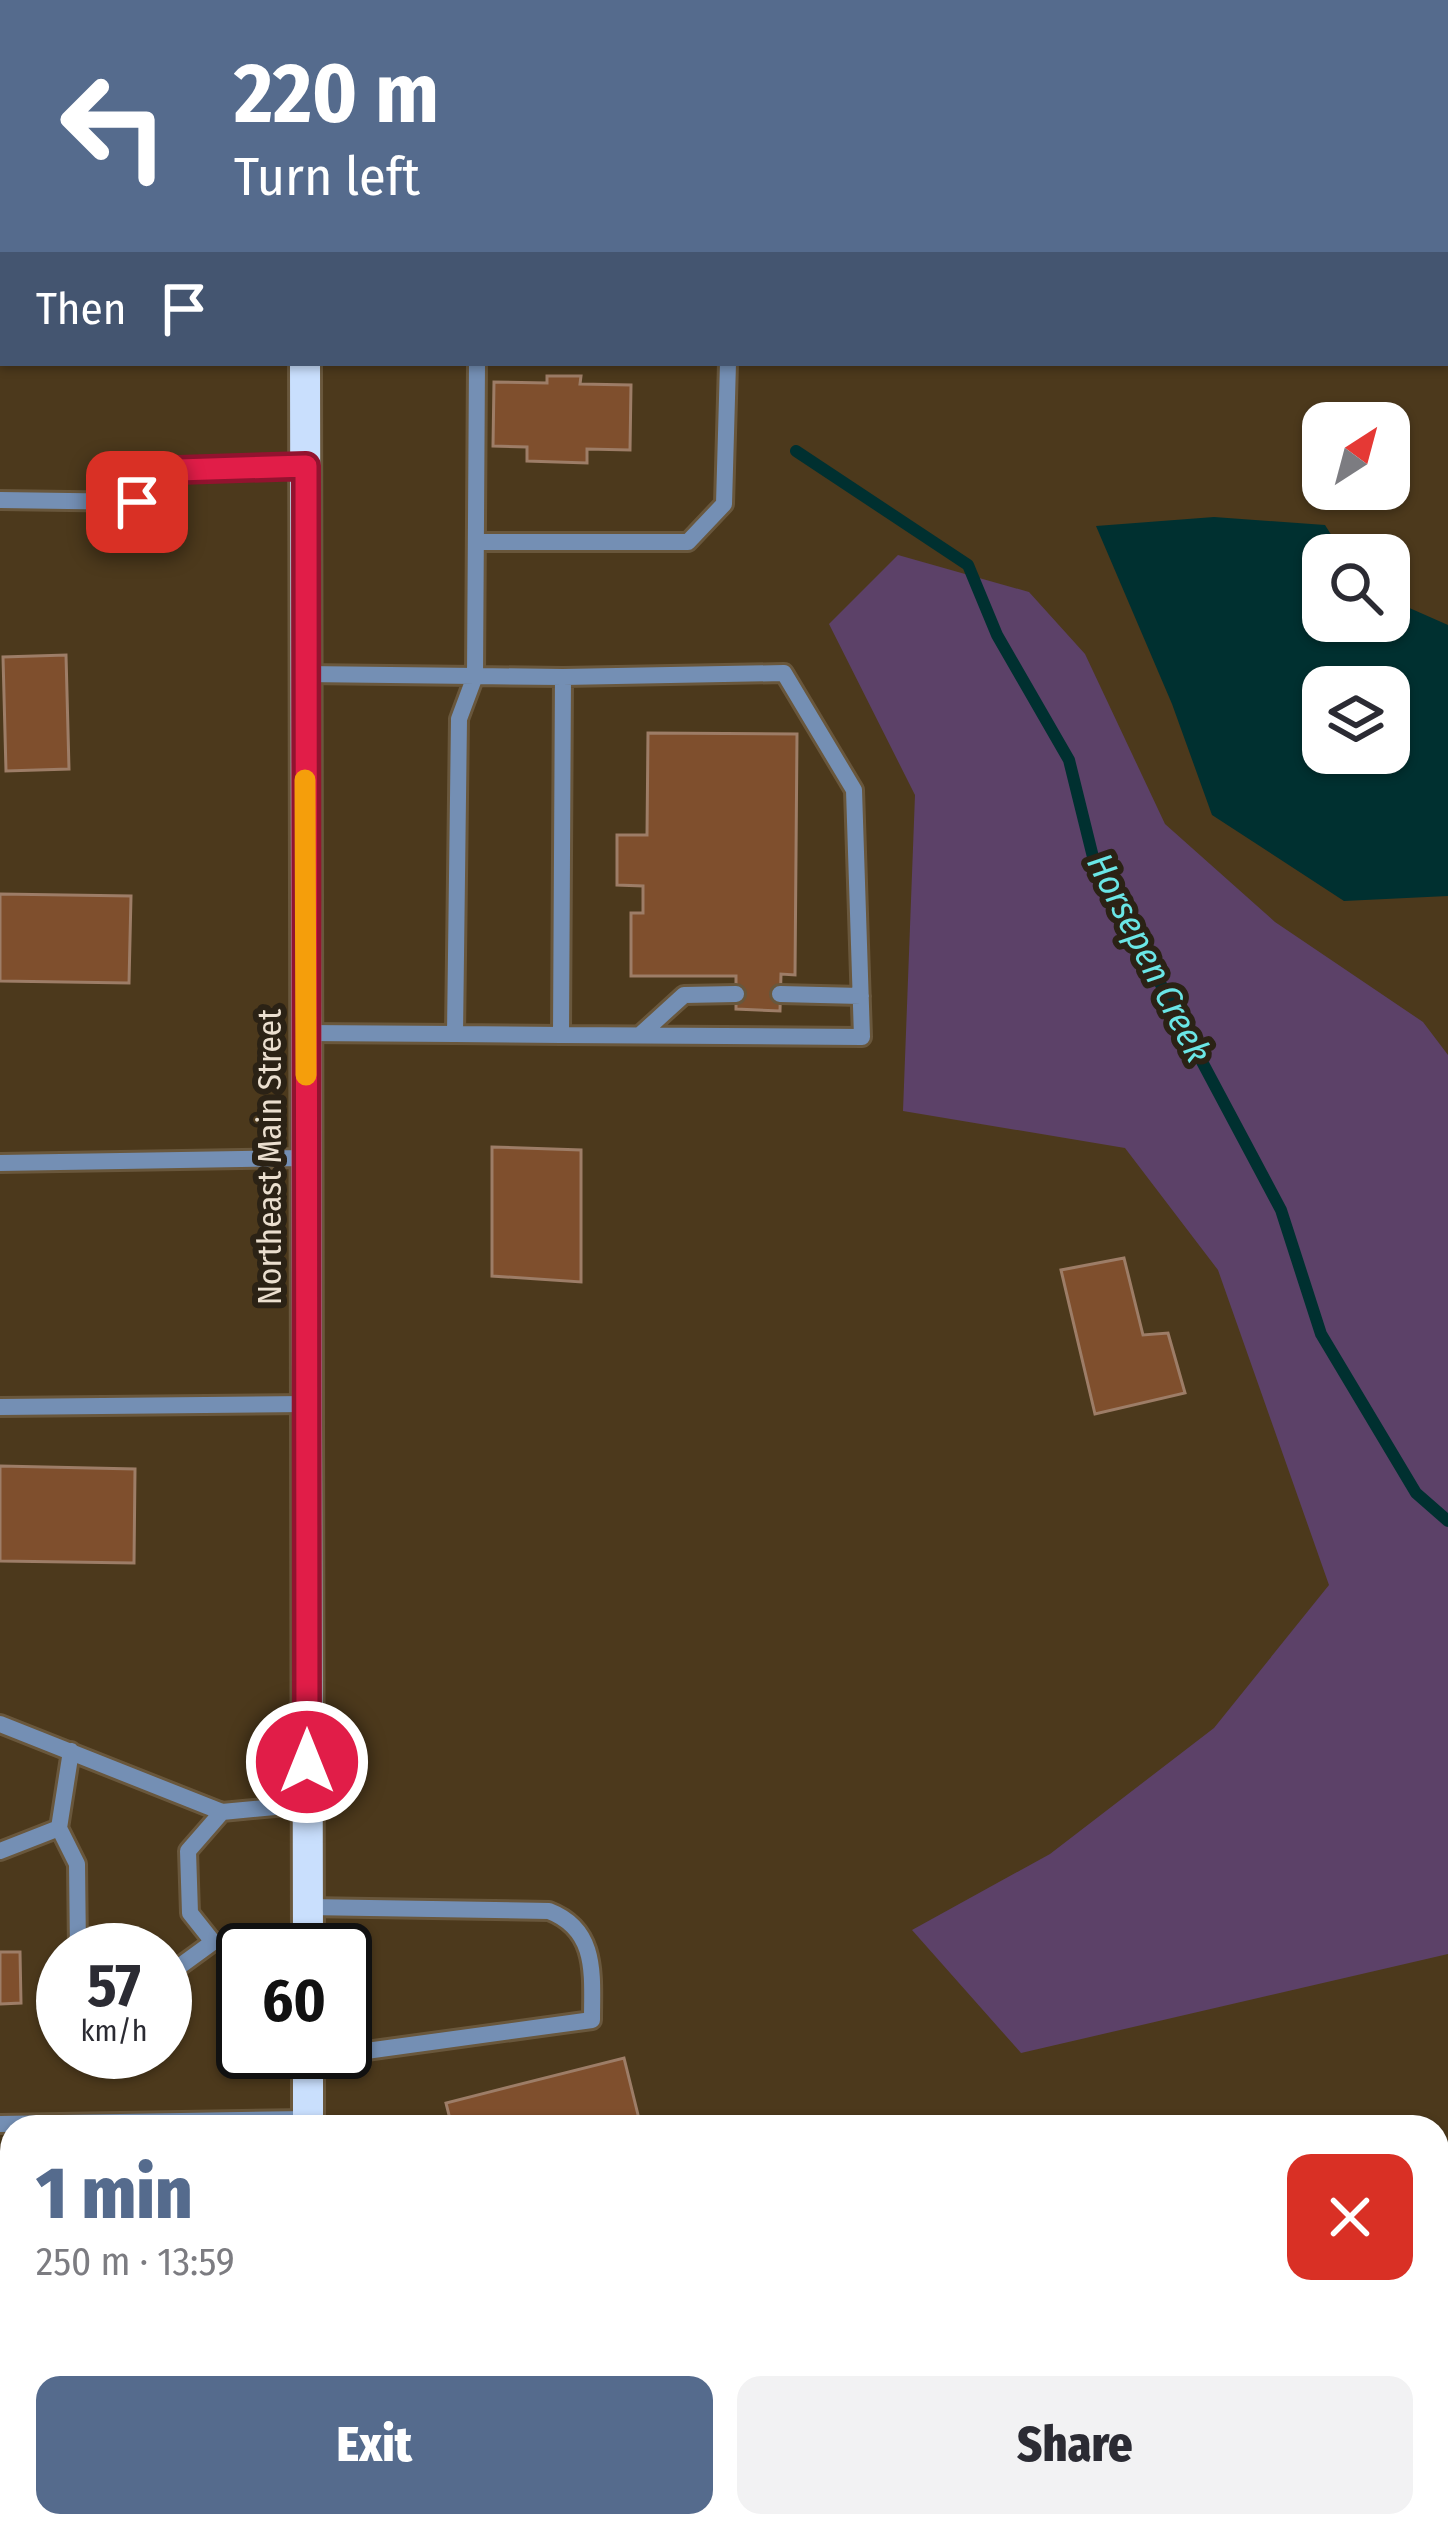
<!DOCTYPE html>
<html lang="en">
<head>
<meta charset="utf-8">
<style>
  :root { --surface:#fff; --page:#f2f2f3; --text:#2b2b33; --muted:#7c7c81; --accent:#556b8d }
  body { margin:0; font-family:"Fira Sans Condensed",sans-serif; background:var(--page); color:var(--text); height:100vh; display:flex; flex-direction:column; font-size:45px; white-space:nowrap }
  * { box-sizing:border-box; margin:0 }
  p { font-size:39px; color:var(--muted) }
  .icon { flex:none; width:66px; height:66px; fill:none; stroke:currentColor; stroke-width:2; stroke-linecap:round; stroke-linejoin:round }
  .map { position:relative; flex:1; overflow:hidden }
  .sheet { position:absolute; left:0px; top:2115px; width:1449px; height:423px; display:flex; flex-direction:column; background:var(--surface); border-radius:36px 36px 0 0; box-shadow:0 3px 9px #0004 }
  .sheet>* { flex:none }
  .guide { position:absolute; left:0px; top:0px; width:1449px; height:366px; box-shadow:0 3px 9px #0004; background:#556b8d; color:#fff; overflow:hidden }
  .needle { width:78px; rotate:36deg }
  .buttons { position:absolute; left:1302px; top:402px; display:grid; gap:24px }
  .buttons a { display:grid; place-items:center; width:108px; height:108px; border-radius:24px; background:var(--surface); box-shadow:0 3px 9px #0004; font-size:60px }
  .speed { position:absolute; left:36px; top:1923px; display:flex; gap:24px; font-size:60px; font-weight:700; text-align:center }
  .speed>* { display:grid; place-content:center; width:156px; height:156px; border-radius:50%; background:var(--surface); box-shadow:0 3px 9px #0004; line-height:1 }
  .speed small { font-size:30px; font-weight:400 }
  .speed .limit { border:6px solid #111; border-radius:18px; background:#fff; color:#111 }
  .pin { position:absolute; display:grid; place-items:center; width:102px; height:102px; color:#fff; margin:-51px; border-radius:24px; box-shadow:0 6px 18px #0006 }
  .me { position:absolute; width:132px; margin:-66px; rotate:0deg; stroke-linejoin:round; filter:drop-shadow(0 0 9px #0008) }
  .turn { display:flex; align-items:center; gap:42px; height:252px; padding:0 36px; font-size:54px }
  .turn .icon { width:156px; height:156px; stroke-width:2.5 }
  .turn b { display:block; font-size:84px; line-height:102px }
  .then { display:flex; align-items:center; height:114px; padding:0 36px; background:#0003; gap:24px; font-size:45px }
  .round { display:grid; place-items:center; flex:none; width:126px; height:126px; border-radius:24px; background:var(--page) }
  .overview { display:flex; align-items:center; justify-content:space-between; height:204px; padding:0 36px }
  h1 { font-size:72px; font-weight:800; line-height:90px; color:var(--accent) }
  .primary-button { display:flex; gap:24px; margin-top:auto; padding:24px 36px }
  .primary-button a { flex:1; height:138px; border-radius:24px; background:var(--accent); color:#fff; font-size:48px; font-weight:800; line-height:138px; text-align:center }
  .primary-button a+a { background:var(--page); color:var(--text) }
  .map>svg:first-child { display:block }
</style>
</head>
<body>
<div class="map">
<svg width="1448" height="2537" viewBox="0 0 1448 2537">
  <rect width="100%" height="100%" fill="#4c391c"/>
  <!-- green -->
  <path fill="#5c4168" d="M898,555L1029,592L1085,654L1165,824L1275,922L1423,1022L1448,1055V1954L1021,2053L912,1930L1050,1854L1214,1728L1329,1585L1218,1270L1125,1148L903,1111L915,795L829,624Z"/>
  <!-- water -->
  <path fill="#003030" fill-rule="evenodd" d="M1214,517L1325,525L1344,555H1323V621H1389V599L1448,625V896L1344,901L1212,815L1172,704L1096,526ZM1323,687H1389V753H1323Z"/>
  <g fill="none" stroke-linecap="round" stroke-linejoin="round">
    <!-- stream -->
    <path stroke="#003030" stroke-width="12" d="M796,451L968,565L997,635L1069,760L1093,857L1281,1210L1321,1334L1416,1493L1448,1521"/>
  </g>
  <!-- building -->
  <path fill="#7f4f2d" stroke="#9d7d67" stroke-width="3" d="M481,0H670V3H481Z
    M960,0H1448V292L1446,3Z
    M547,376H581L580,384L631,385L630,450L587,449V463L527,461V447L493,446L494,382L547,383Z
    M66,655L69,769L6,771L3,657Z
    M648,733L797,734L795,975L781,974L780,1011L736,1009V976H631V913H643V886L617,885V835H647Z
    M0,894L131,896L129,983L0,981Z
    M492,1147L581,1150V1282L492,1276Z
    M1124,1258L1143,1335L1168,1333L1185,1393L1095,1414L1061,1270Z
    M0,1466L135,1469L134,1563L0,1561Z
    M0,1952H20L21,2003L0,2004Z
    M624,2058L641,2127H452L446,2103Z
    M0,2189H12V2263H0Z
    M0,2443L12,2444V2526H81L80,2537H0Z"/>
  <g fill="none" stroke-linecap="round" stroke-linejoin="round">
    <!-- lane casing -->
    <g stroke="#69573c" stroke-width="22">
      <path id="lane" d="M433,0V3
        M779,3V0
        M877,3L878,0
        M0,500L137,502L178,470L306,466
        M476,542H688L724,504L728,363
        M305,674L475,676L477,363
        M780,994L861,996
        M306,1033L455,1034L459,719L475,676L563,677L561,1035L455,1034
        M561,1035L862,1037L854,790L784,673L563,677
        M640,1035L684,995L736,994
        M0,1163L305,1158
        M0,1407L306,1404
        M0,1724L222,1812
        M71,1751L59,1828L77,1864L78,1950
        M307,1804L222,1812L188,1851L190,1913L213,1942H307
        M0,1851L59,1828
        M307,1907L549,1911C598,1930 592,1975 592,2020L308,2059
        M165,1977L213,1942
        M0,2124L307,2119
        M0,2305H12
        M0,2414H12
        M441,2526V2537
        M535,2526V2537
        M620,2526V2537
        M157,2537L158,2526"/>
    </g>
    <!-- street casing -->
    <g stroke="#69573c" stroke-width="30">
      <path id="street" d="M1437,2519L1448,2521
        M914,2537L1203,2526"/>
    </g>
    <!-- primary casing -->
    <g stroke="#69573c" stroke-width="36">
      <path id="primary" d="M303,0V3
        M305,363L308,1950
        M308,2127V2052
        M309,2526V2537"/>
    </g>
    <!-- lane -->
    <use href="#lane" stroke="#748fb4" stroke-width="16"/>
    <!-- street -->
    <use href="#street" stroke="#748fb4" stroke-width="24"/>
    <!-- primary -->
    <use href="#primary" stroke="#c9dffd" stroke-width="30"/>
  </g>
  <g fill="none" stroke-linecap="round" stroke-linejoin="round">
    <!-- route casing -->
    <g stroke="#92132f" stroke-width="30">
      <path id="route" d="M137,502L178,470L306,466L307,1762"/>
    </g>
    <!-- route -->
    <use href="#route" stroke="#e11d48" stroke-width="21"/>
    <!-- slow -->
    <path stroke="#f59e0b" stroke-width="21" d="M305,780L306,1075"/>
  </g>
  <g text-anchor="middle" dominant-baseline="central" stroke-width="12" stroke-linejoin="round" paint-order="stroke">
    <!-- street labels -->
    <g font-size="33" fill="#ebdfcf" stroke="#2b2215">
      <text transform="translate(270 1157) rotate(-90)">Northeast Main Street</text>
    </g>
    <!-- water labels -->
    <g font-size="36" font-style="italic" fill="#6ae6e6" stroke="#2b2215">
      <text transform="translate(1149 958) rotate(63)">Horsepen Creek</text>
    </g>
  </g>
</svg>
<div class="buttons">
<a><svg class="needle" viewBox="-14 -14 28 28"><path d="M0-13l5 13h-10z" fill="#e53935"/><path d="M0 13l5-13h-10z" fill="#7c7c81"/></svg></a>
<a><svg class="icon" aria-label="search" viewBox="0 0 24 24"><circle cx="10" cy="10" r="6"/><path d="M15 15l6 6"/></svg></a>
<a><svg class="icon" aria-label="layers" viewBox="0 0 24 24"><path d="M12 4l9 5-9 5-9-5zM3 14l9 5 9-5"/></svg></a>
</div>
<div class="speed"><div>57<small>km/h</small></div><div class="limit">60</div></div>
<div class="pin" style="left:137px;top:502px;background:#d93025"><svg class="icon" aria-label="arrive" viewBox="0 0 24 24"><path d="M6 21V4h12l-3 4 3 4H6"/></svg></div>
<svg class="me" style="left:307px;top:1762px" viewBox="-20 -20 40 40"><circle r="17" fill="#e11d48" stroke="#fff" stroke-width="3"/><path d="M0-11L8 9 0 5-8 9z" fill="#fff"/></svg>
<div class="guide">
<div class="turn"><svg class="icon" aria-label="left" viewBox="0 0 24 24"><path d="M17 20v-9H6M10 6l-5 5 5 5"/></svg><div><b>220 m</b>Turn left</div></div>
<div class="then">Then<svg class="icon" aria-label="arrive" viewBox="0 0 24 24"><path d="M6 21V4h12l-3 4 3 4H6"/></svg></div>
</div>
<section class="sheet">
<div class="overview"><div><h1>1 min</h1><p>250 m · 13:59</p></div><a class="round" style="background:#d93025;color:#fff"><svg class="icon" aria-label="close" viewBox="0 0 24 24"><path d="M6 6l12 12M18 6L6 18"/></svg></a></div>
<div class="primary-button"><a>Exit</a><a>Share</a></div>
</section>
</div>
</body>
</html>
